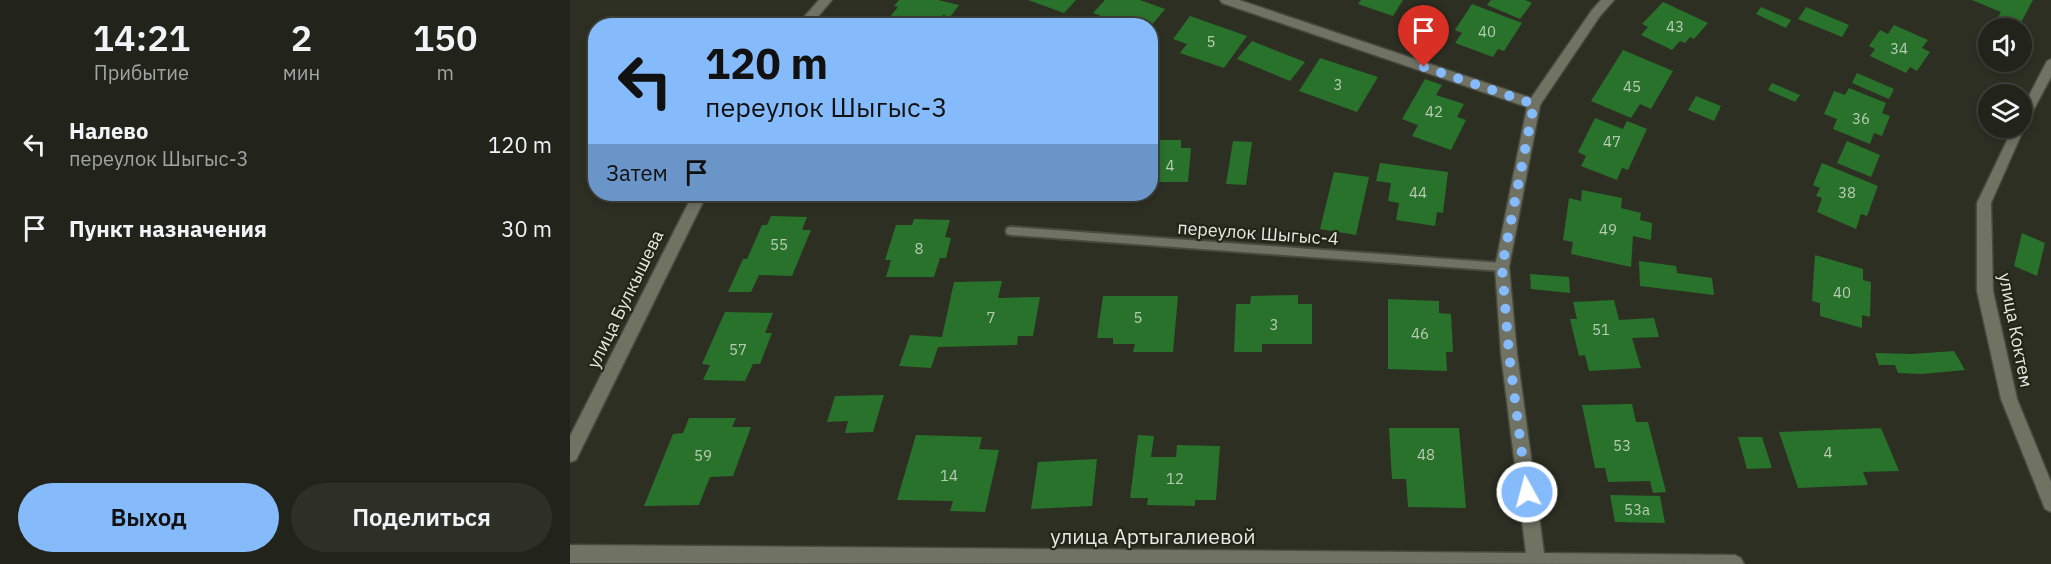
<!DOCTYPE html>
<html lang="ru">
<head>
<meta charset="utf-8">
<style>
  :root { --surface:#22231a; --page:#2e2f27; --text:#f1f3f6; --muted:#a2a4a2; --line:#3f4039; --accent:#85bbfb }
  body { margin:0; font-family:"IBM Plex Sans",sans-serif; background:var(--page); color:var(--text); height:100vh; display:flex; flex-direction:column; font-size:22px; white-space:nowrap }
  * { box-sizing:border-box; margin:0 }
  p { font-size:20px; color:var(--muted) }
  .icon { flex:none; width:33px; height:33px; fill:none; stroke:currentColor; stroke-width:2; stroke-linecap:round; stroke-linejoin:round }
  .map { position:relative; flex:1; overflow:hidden }
  .panel { display:flex; flex-direction:column; background:var(--surface); width:570px }
  .panel>* { flex:none }
  .top-card { position:absolute; left:18px; top:18px; width:570px; height:183px; border-radius:24px; box-shadow:0 3px 9px #0003,0 0 0 2px var(--line); background:#85bbfb; color:#111; overflow:hidden }
  .fabs { position:absolute; left:1408px; top:18px; display:grid; gap:12px }
  .fabs a { display:grid; place-items:center; width:54px; height:54px; border-radius:50%; background:var(--surface); box-shadow:0 3px 9px #0003,0 0 0 2px var(--line); font-size:30px }
  .pin { position:absolute; display:grid; place-items:center; width:51px; height:51px; color:#fff; margin:-62px -26px; border-radius:50% 50% 50% 0; rotate:-45deg; box-shadow:0 0 6px #0007 }
  .pin .icon { rotate:45deg }
  .me { position:absolute; width:66px; margin:-33px; rotate:353deg; stroke-linejoin:round; filter:drop-shadow(0 0 4px #0008) }
  .turn { display:flex; align-items:center; gap:21px; height:126px; padding:0 18px; font-size:27px }
  .turn .icon { width:78px; height:78px; stroke-width:2.5 }
  .turn b { display:block; font-size:42px; line-height:51px }
  .then { display:flex; align-items:center; height:57px; padding:0 18px; background:#0003; gap:12px; font-size:22px }
  .eta { display:flex; justify-content:space-evenly; align-items:center; height:102px; text-align:center }
  .eta b { font-size:36px; font-weight:600; line-height:42px }
  .primary-button { display:flex; gap:12px; margin-top:auto; padding:12px 18px }
  .primary-button a { flex:1; height:69px; border-radius:36px; background:var(--accent); color:#111; font-size:24px; font-weight:600; line-height:69px; text-align:center }
  .primary-button a+a { background:var(--page); color:var(--text) }
  ul { padding:0; list-style:none }
  li { display:flex; align-items:center; gap:18px; height:84px; padding:0 18px }
  li div { flex:1 }
  li b { display:block; font-size:22px }
  li em { font-style:normal }
  main { display:flex; flex:1; min-height:0 }
  .map>svg:first-child { display:block }
</style>
</head>
<body>
<main>
<section class="panel">
<div class="eta">
<div><b>14:21</b><p>Прибытие</p></div>
<div><b>2</b><p>мин</p></div>
<div><b>150</b><p>m</p></div>
</div>
<ul>
<li><svg class="icon" aria-label="left" viewBox="0 0 24 24"><path d="M17 20v-9H6M10 6l-5 5 5 5"/></svg><div><b>Налево</b><p>переулок Шыгыс-3</p></div><em>120 m</em></li>
<li><svg class="icon" aria-label="arrive" viewBox="0 0 24 24"><path d="M6 21V4h12l-3 4 3 4H6"/></svg><div><b>Пункт назначения</b></div><em>30 m</em></li>
</ul>
<div class="primary-button"><a>Выход</a><a>Поделиться</a></div>
</section>
<div class="map">
<svg width="1481" height="564" viewBox="0 0 1481 564">
  <rect width="100%" height="100%" fill="#2d2f23"/>
  <!-- building -->
  <path fill="#29722b" d="M329,0H368L389,5L380,17L373,15L365,26L314,24L328,7L324,6Z
    M458,0H506L494,13Z
    M535,0H570L595,9L581,26H533L539,19L523,13Z
    M791,0H833L823,16L788,4Z
    M921,0H955L962,3L950,19L917,5Z
    M1402,0H1463L1449,26L1428,17L1431,12Z
    M1093,2L1138,23L1124,39L1120,37L1115,43L1110,41L1102,50L1071,35L1078,27L1072,24Z
    M902,4L952,23L934,51L928,49L923,57L885,43L892,33L885,30Z
    M1191,7L1221,20L1216,28L1186,14Z
    M1236,7L1279,25L1272,37L1228,19Z
    M620,16L677,36L654,68L610,53L617,44L603,39Z
    M1324,25L1358,40L1352,48L1360,52L1347,71L1340,67L1336,73L1300,56L1305,49L1299,46L1310,30L1318,34Z
    M682,41L735,62L720,81L667,59Z
    M1053,50L1103,71L1081,109L1070,104L1061,118L1021,101Z
    M750,58L808,77L787,112L729,91Z
    M1287,73L1324,89L1319,99L1282,83Z
    M855,79L872,85L866,95L894,104L887,117L896,120L881,150L842,136L848,125L832,119Z
    M1202,83L1230,95L1225,102L1198,90Z
    M1279,88L1316,103L1312,113L1320,116L1312,136L1304,133L1300,144L1263,129L1267,119L1254,114L1264,91L1275,95Z
    M1126,96L1151,106L1144,121L1118,110Z
    M1025,118L1053,129L1057,121L1077,129L1058,170L1052,168L1047,180L1011,166L1016,156L1008,152Z
    M580,140H611V148H621L618,182H584L582,196Z
    M663,141L682,142L676,185L656,184Z
    M1277,141L1310,155L1301,177L1267,163Z
    M810,163L878,172L873,213L867,212L865,226L826,220L829,203L818,201L821,183L806,181Z
    M1252,163L1308,186L1297,216L1291,214L1286,229L1247,212L1252,198L1246,196L1250,188L1243,185Z
    M764,172L799,177L786,235L750,229Z
    M1012,190L1052,198L1051,208L1071,213L1070,220L1082,223L1081,240L1063,236L1061,267L1001,254L1003,242L993,240L999,198L1011,201Z
    M201,216L237,217L232,230H241L222,276L189,275L181,292H158L173,259H177L192,225H197Z
    M344,219L380,220L375,237L381,238L376,258H370L364,277H316L321,260H315L326,225H342Z
    M1452,233L1475,243L1467,276L1444,266Z
    M1245,255L1293,269V280L1301,282L1300,317L1292,315V328L1250,316V303L1242,301Z
    M1069,261L1106,266L1107,273L1142,278L1144,295L1070,286Z
    M960,274L999,277L1000,293L961,289Z
    M432,281L428,298L470,297L463,336H448L447,345L368,347L361,368L329,366L340,335L372,337L384,282Z
    M728,295V304H742V344H692V352H664L666,304H680L681,296Z
    M533,296H608L603,352H563L565,344H543V338H527Z
    M818,299L869,301V313L881,314L883,352H876L877,371L818,369Z
    M1044,300L1049,320L1084,318L1089,337L1062,338L1071,368L1019,371L1015,355L1009,356L1000,319H1007L1003,302Z
    M155,312L203,313L195,333H202L190,364H183L175,381L133,380L140,365L132,364Z
    M1384,351L1395,370L1352,374L1328,373L1325,365H1309L1305,353L1342,354Z
    M314,395L303,432L275,433L278,421L257,422L265,396Z
    M1062,404L1066,422H1078L1096,492L1083,493L1080,481L1038,482L1035,468H1025L1012,405Z
    M119,418H166L162,427H181L163,476L140,477L129,505L74,506L103,434L113,433Z
    M819,428H889L896,508L838,507L836,479H822Z
    M1311,428L1329,471L1293,472L1298,485L1228,488L1209,432Z
    M346,435L412,437L409,449L429,450L415,512L380,511L383,501L327,500Z
    M568,435L584,436L581,457H606L607,445L650,446L646,500H625V506L577,505L578,498H560Z
    M1168,437H1192L1202,468L1177,469Z
    M527,459L522,506L461,509L468,462Z
    M1040,495L1090,496L1095,523L1045,522Z"/>
  <g fill="none" stroke-linecap="round" stroke-linejoin="round">
    <!-- lane casing -->
    <g stroke="#484a3f" stroke-width="4">
      <path id="lane" d="M441,227L932,263L936,264L937,267L936,270L932,271L441,235L437,234L436,231L437,228Z"/>
    </g>
    <!-- street casing -->
    <g stroke="#484a3f" stroke-width="3">
      <path id="street" d="M249,0H262L240,26H226Z
        M650,0H669L961,98L1022,10L1031,0H1044L1030,16L970,105L939,267L947,354L974,553L1165,555L1171,558L1174,564L0,563V545L956,553L931,354L925,267L957,107L652,3Z
        M1481,59V77L1455,126L1421,203L1423,291L1447,399L1481,482V512L1475,509L1431,399L1407,291V203L1443,128H1452V109L1477,61Z
        M123,194H137L6,460L0,462V436Z"/>
    </g>
    <!-- lane -->
    <use href="#lane" fill="#707264" fill-rule="evenodd"/>
    <!-- street -->
    <use href="#street" fill="#707264" fill-rule="evenodd"/>
  </g>
  <g fill="none" stroke-linecap="round" stroke-linejoin="round">
    <!-- route -->
    <path stroke="#85bbfb" stroke-width="10" stroke-dasharray="0 18" d="M854,67L964,104L932,267L939,354L957,492"/>
  </g>
  <g text-anchor="middle" dominant-baseline="central" stroke-width="4.5" stroke-linejoin="round" paint-order="stroke">
    <!-- number labels -->
    <g font-size="15" fill="#b8ccb4">
      <text x="1105" y="26">43</text>
      <text x="917" y="31">40</text>
      <text x="641" y="41">5</text>
      <text x="1329" y="48">34</text>
      <text x="768" y="84">3</text>
      <text x="1062" y="86">45</text>
      <text x="864" y="111">42</text>
      <text x="1291" y="118">36</text>
      <text x="1042" y="141">47</text>
      <text x="600" y="165">4</text>
      <text x="848" y="192">44</text>
      <text x="1277" y="192">38</text>
      <text x="1038" y="229">49</text>
      <text x="209" y="244">55</text>
      <text x="349" y="248">8</text>
      <text x="1272" y="292">40</text>
      <text x="421" y="317">7</text>
      <text x="568" y="317">5</text>
      <text x="704" y="324">3</text>
      <text x="1031" y="329">51</text>
      <text x="850" y="333">46</text>
      <text x="168" y="349">57</text>
      <text x="1052" y="445">53</text>
      <text x="1258" y="452">4</text>
      <text x="856" y="454">48</text>
      <text x="133" y="455">59</text>
      <text x="379" y="475">14</text>
      <text x="605" y="478">12</text>
      <text x="1067" y="509">53а</text>
    </g>
    <!-- street labels -->
    <g font-size="18" fill="#e8eae2" stroke="#232519">
      <text transform="translate(688 233) rotate(4)">переулок Шыгыс-4</text>
      <text transform="translate(55 299) rotate(-64)">улица Булкышева</text>
      <text transform="translate(1446 330) rotate(79)">улица Коктем</text>
    </g>
    <!-- near-street labels -->
    <g font-size="21" fill="#e8eae2" stroke="#232519">
      <text x="583" y="536">улица Артыгалиевой</text>
    </g>
  </g>
</svg>
<div class="fabs">
<a><svg class="icon" aria-label="sound" viewBox="0 0 24 24"><path d="M4 9h4l5-4v14l-5-4H4zM17 9q2 3 0 6"/></svg></a>
<a><svg class="icon" aria-label="layers" viewBox="0 0 24 24"><path d="M12 4l9 5-9 5-9-5zM3 14l9 5 9-5"/></svg></a>
</div>
<div class="pin" style="left:854px;top:67px;background:#d93025"><svg class="icon" aria-label="arrive" viewBox="0 0 24 24"><path d="M6 21V4h12l-3 4 3 4H6"/></svg></div>
<svg class="me" style="left:957px;top:492px" viewBox="-20 -20 40 40"><circle r="17" fill="#85bbfb" stroke="#fff" stroke-width="3"/><path d="M0-11L8 9 0 5-8 9z" fill="#fff"/></svg>
<div class="top-card">
<div class="turn"><svg class="icon" aria-label="left" viewBox="0 0 24 24"><path d="M17 20v-9H6M10 6l-5 5 5 5"/></svg><div><b>120 m</b>переулок Шыгыс-3</div></div>
<div class="then">Затем<svg class="icon" aria-label="arrive" viewBox="0 0 24 24"><path d="M6 21V4h12l-3 4 3 4H6"/></svg></div>
</div>
</div>
</main>
</body>
</html>
